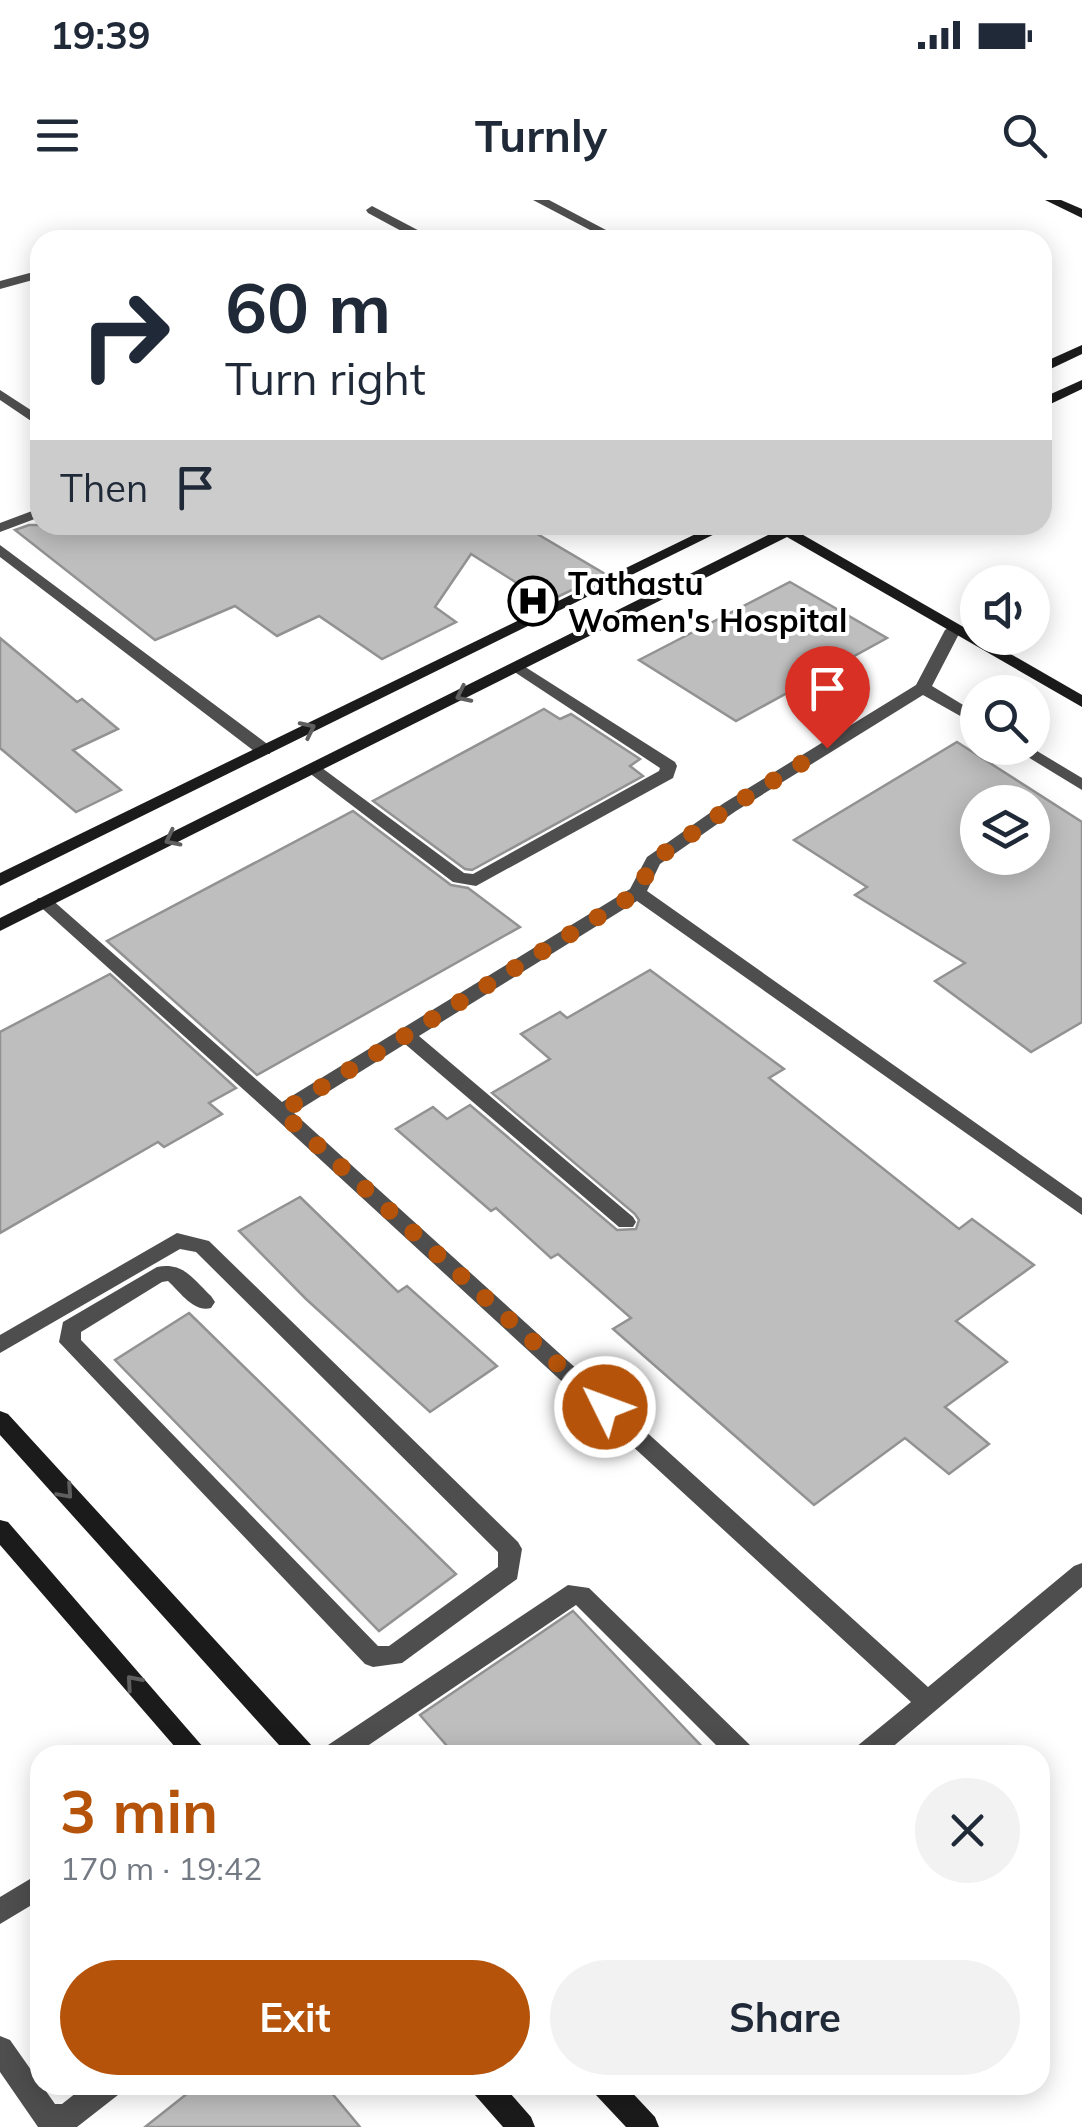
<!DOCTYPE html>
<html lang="en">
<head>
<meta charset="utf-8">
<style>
  :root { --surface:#fff; --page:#f2f2f3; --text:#1f2937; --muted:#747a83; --accent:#b45309 }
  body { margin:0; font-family:Mulish,sans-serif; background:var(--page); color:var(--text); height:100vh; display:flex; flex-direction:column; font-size:38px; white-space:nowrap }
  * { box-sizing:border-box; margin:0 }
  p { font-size:32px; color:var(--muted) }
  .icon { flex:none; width:55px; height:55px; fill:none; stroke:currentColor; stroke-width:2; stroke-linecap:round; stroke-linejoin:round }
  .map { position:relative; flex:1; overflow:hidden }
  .panel { position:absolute; left:30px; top:1545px; width:1020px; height:350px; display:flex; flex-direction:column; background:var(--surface); border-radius:30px; box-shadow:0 5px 25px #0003 }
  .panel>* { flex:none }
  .banner { position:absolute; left:30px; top:30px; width:1022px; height:305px; border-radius:30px; box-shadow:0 5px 25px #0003; background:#fff; color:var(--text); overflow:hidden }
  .fabs { position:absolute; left:960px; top:365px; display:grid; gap:20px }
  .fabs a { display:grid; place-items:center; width:90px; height:90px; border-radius:50%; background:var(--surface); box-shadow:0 5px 25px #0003; font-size:50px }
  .pin { position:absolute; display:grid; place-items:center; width:85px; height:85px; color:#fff; margin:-102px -42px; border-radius:50% 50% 50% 0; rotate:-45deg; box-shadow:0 0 10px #0007 }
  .pin .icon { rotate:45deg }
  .me { position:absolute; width:110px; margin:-55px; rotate:312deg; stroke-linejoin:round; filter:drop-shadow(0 0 8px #0008) }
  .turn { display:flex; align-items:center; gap:35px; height:210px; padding:0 30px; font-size:45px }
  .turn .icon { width:130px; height:130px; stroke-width:2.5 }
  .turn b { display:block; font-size:70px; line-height:85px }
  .then { display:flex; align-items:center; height:95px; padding:0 30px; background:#0003; gap:20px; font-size:38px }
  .round { display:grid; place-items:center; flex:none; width:105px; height:105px; border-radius:52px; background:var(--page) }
  .summary { display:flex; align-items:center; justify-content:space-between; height:170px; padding:0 30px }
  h1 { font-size:60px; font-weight:700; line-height:75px; color:var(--accent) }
  .action { display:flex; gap:20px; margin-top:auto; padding:20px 30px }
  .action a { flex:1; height:115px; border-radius:60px; background:var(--accent); color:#fff; font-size:40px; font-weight:700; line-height:115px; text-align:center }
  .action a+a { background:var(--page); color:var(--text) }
  .status { display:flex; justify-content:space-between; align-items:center; height:70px; padding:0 50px; background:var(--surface); direction:ltr }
  .status svg { height:28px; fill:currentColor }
  header { display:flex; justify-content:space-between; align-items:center; height:130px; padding:0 30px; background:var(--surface); font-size:45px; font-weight:700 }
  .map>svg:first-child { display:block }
</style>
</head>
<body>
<div class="status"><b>19:39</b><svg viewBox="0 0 49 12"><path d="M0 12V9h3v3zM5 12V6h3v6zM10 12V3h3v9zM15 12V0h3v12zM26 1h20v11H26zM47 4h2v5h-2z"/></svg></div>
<header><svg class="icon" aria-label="menu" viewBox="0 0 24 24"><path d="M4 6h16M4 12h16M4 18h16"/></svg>Turnly<svg class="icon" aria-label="search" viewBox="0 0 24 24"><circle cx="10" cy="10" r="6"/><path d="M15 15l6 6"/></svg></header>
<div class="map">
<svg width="1082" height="1927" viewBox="0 0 1082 1927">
  <rect width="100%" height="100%" fill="#fff"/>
  <!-- building -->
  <path fill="#bebebe" stroke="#929292" stroke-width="2.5" fill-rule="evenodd" d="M29,325H522L605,374L547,402L471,354L435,407L456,422L382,459L319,416L277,436L235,406L155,440L15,330Z
    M790,382L887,438L736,521L639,460Z
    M0,438L77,502L82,499L118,529L73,550L121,590L76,612L0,548Z
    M544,509L560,519L571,514L640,559L630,566L643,576L472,670L465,669L373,601Z
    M957,542L1082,622V822L1031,852L935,781L965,763L855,695L867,687L794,640ZM978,602H1032V658H978Z
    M353,611L451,685L468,688L520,727L257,875L107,741Z
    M650,770L784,869L769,878L959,1029L972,1019L1034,1065L956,1121L1007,1162L945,1207L989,1244L949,1274L905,1238L814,1305L613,1129L631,1118L558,1054L551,1058L496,1008L491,1011L396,929L433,907L447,919L470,905L617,1030L636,1029L639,1020L635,1014L492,893L550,859L521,834L560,812L567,818Z
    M110,774L236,888L209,903L222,914L164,947L158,942L0,1033V832Z
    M300,997L398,1092L407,1086L497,1166L430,1212L306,1099L239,1031Z
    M189,1113L456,1374L379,1431L115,1160Z
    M573,1411L710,1555H455L420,1515Z
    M198,1885H325L360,1927H145Z"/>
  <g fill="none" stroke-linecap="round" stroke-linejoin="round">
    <!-- lane -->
    <path fill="#4e4e4e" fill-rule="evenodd" d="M372,6L431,37L433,40H418L368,13L366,10Z
      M0,190L40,216V227L0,200Z"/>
    <!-- street -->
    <path fill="#4e4e4e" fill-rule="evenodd" d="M533,0H549L625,40H609Z
      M37,71L40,78L0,89V81Z
      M40,308V317L0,332V323Z
      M0,345L270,546V554H258L0,357Z
      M953,425L961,430L932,486L978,514V526L923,495L736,611L660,664L647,691L1082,998V1015L637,701L419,836L633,1017L636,1022L633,1027H619L405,844L294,913L928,1487L1074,1366L1082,1363V1387L883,1555H853L856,1547L911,1502L274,917L35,702L38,698H50L282,902L630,689L647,657L724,603L916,485L945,430Z
      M519,463L675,562L677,566L673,578L476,686L453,682L304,569L312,564L318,565L464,673L473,674L659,571L660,568L513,471V465Z
      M1013,548H1032L1082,578V590Z
      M177,1033L209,1041L518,1342L522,1349L517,1379L402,1463L373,1467L365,1464L59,1142L63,1122L157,1067C184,1062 193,1079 211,1096L215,1102L211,1108C194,1113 180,1092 168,1081L162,1082L81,1132V1140L378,1446H389L498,1367V1352L196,1052L180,1049L0,1153V1135Z
      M568,1385L589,1388L752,1547L755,1555H726L576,1405L354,1555H322L325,1547Z
      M40,1673V1700L0,1724V1697Z
      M0,1836L10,1840L55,1904H62L86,1885H122L118,1895L77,1927H38L0,1872Z"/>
    <!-- secondary -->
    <path fill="#1b1b1b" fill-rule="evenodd" d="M1045,0H1061L1082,9V18Z
      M1082,145V154L1042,173V163Z
      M1082,180V189L1042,208V198Z
      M714,325H733L0,686V673Z
      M776,325H807L798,332L1082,495V507L787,337L0,731V718L776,331Z
      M0,1211L8,1214L313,1547L316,1555H288L0,1235Z
      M0,1320L8,1322L210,1555H182L0,1345Z
      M471,1885H503L531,1917L535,1927H503L475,1895Z
      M592,1885H625L655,1917L659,1927H626L596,1895Z"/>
  </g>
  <!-- one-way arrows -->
  <defs><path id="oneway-chevron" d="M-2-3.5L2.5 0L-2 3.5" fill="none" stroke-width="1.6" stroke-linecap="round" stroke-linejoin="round" transform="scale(2.5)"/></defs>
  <g stroke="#5f5f5f">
    <use href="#oneway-chevron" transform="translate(463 495) rotate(154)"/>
    <use href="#oneway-chevron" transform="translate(308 529) rotate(-26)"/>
    <use href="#oneway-chevron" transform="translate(172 639) rotate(153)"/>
    <use href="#oneway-chevron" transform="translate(66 1292) rotate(48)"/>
    <use href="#oneway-chevron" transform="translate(133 1482) rotate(-131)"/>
  </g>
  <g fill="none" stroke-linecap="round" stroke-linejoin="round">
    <!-- route -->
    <path stroke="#b45309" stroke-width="18" stroke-dasharray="0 32.4" d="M605,1207L281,912L637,693L653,661L730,607L827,548"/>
  </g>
  <!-- icons -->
  <defs>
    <g id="hospital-ring" transform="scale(2.5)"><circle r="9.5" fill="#fff" stroke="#000" stroke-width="1.5"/><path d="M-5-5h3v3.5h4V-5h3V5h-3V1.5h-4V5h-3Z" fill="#000"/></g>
  </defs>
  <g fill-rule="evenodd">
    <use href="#hospital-ring" x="533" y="401"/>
  </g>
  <g text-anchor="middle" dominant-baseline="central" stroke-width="8" stroke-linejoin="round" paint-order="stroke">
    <!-- far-poi labels -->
    <g font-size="32" font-weight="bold" fill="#000" stroke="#fff" text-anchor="start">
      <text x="568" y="383">Tathastu<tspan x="568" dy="37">Women's Hospital</tspan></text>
    </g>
  </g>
</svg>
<div class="fabs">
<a><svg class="icon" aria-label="sound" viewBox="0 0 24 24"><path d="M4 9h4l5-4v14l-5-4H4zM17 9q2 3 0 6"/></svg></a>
<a><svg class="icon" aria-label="search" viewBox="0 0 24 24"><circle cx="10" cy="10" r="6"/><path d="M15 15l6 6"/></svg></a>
<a><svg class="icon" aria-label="layers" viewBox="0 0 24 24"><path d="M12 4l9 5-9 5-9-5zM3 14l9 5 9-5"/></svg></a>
</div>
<div class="pin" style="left:827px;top:548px;background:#d93025"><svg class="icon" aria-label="arrive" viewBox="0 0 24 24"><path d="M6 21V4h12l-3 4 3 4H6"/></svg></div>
<svg class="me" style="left:605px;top:1207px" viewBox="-20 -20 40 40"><circle r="17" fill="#b45309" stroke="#fff" stroke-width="3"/><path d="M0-11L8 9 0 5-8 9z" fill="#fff"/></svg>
<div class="banner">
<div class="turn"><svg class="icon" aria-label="right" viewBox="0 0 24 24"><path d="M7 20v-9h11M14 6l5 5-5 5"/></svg><div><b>60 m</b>Turn right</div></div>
<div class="then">Then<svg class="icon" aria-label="arrive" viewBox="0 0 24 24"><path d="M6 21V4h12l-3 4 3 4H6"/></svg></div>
</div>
<section class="panel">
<div class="summary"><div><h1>3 min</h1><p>170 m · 19:42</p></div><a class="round"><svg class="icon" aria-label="close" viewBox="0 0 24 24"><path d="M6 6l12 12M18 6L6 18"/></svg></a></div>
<div class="action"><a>Exit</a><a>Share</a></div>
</section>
</div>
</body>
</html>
